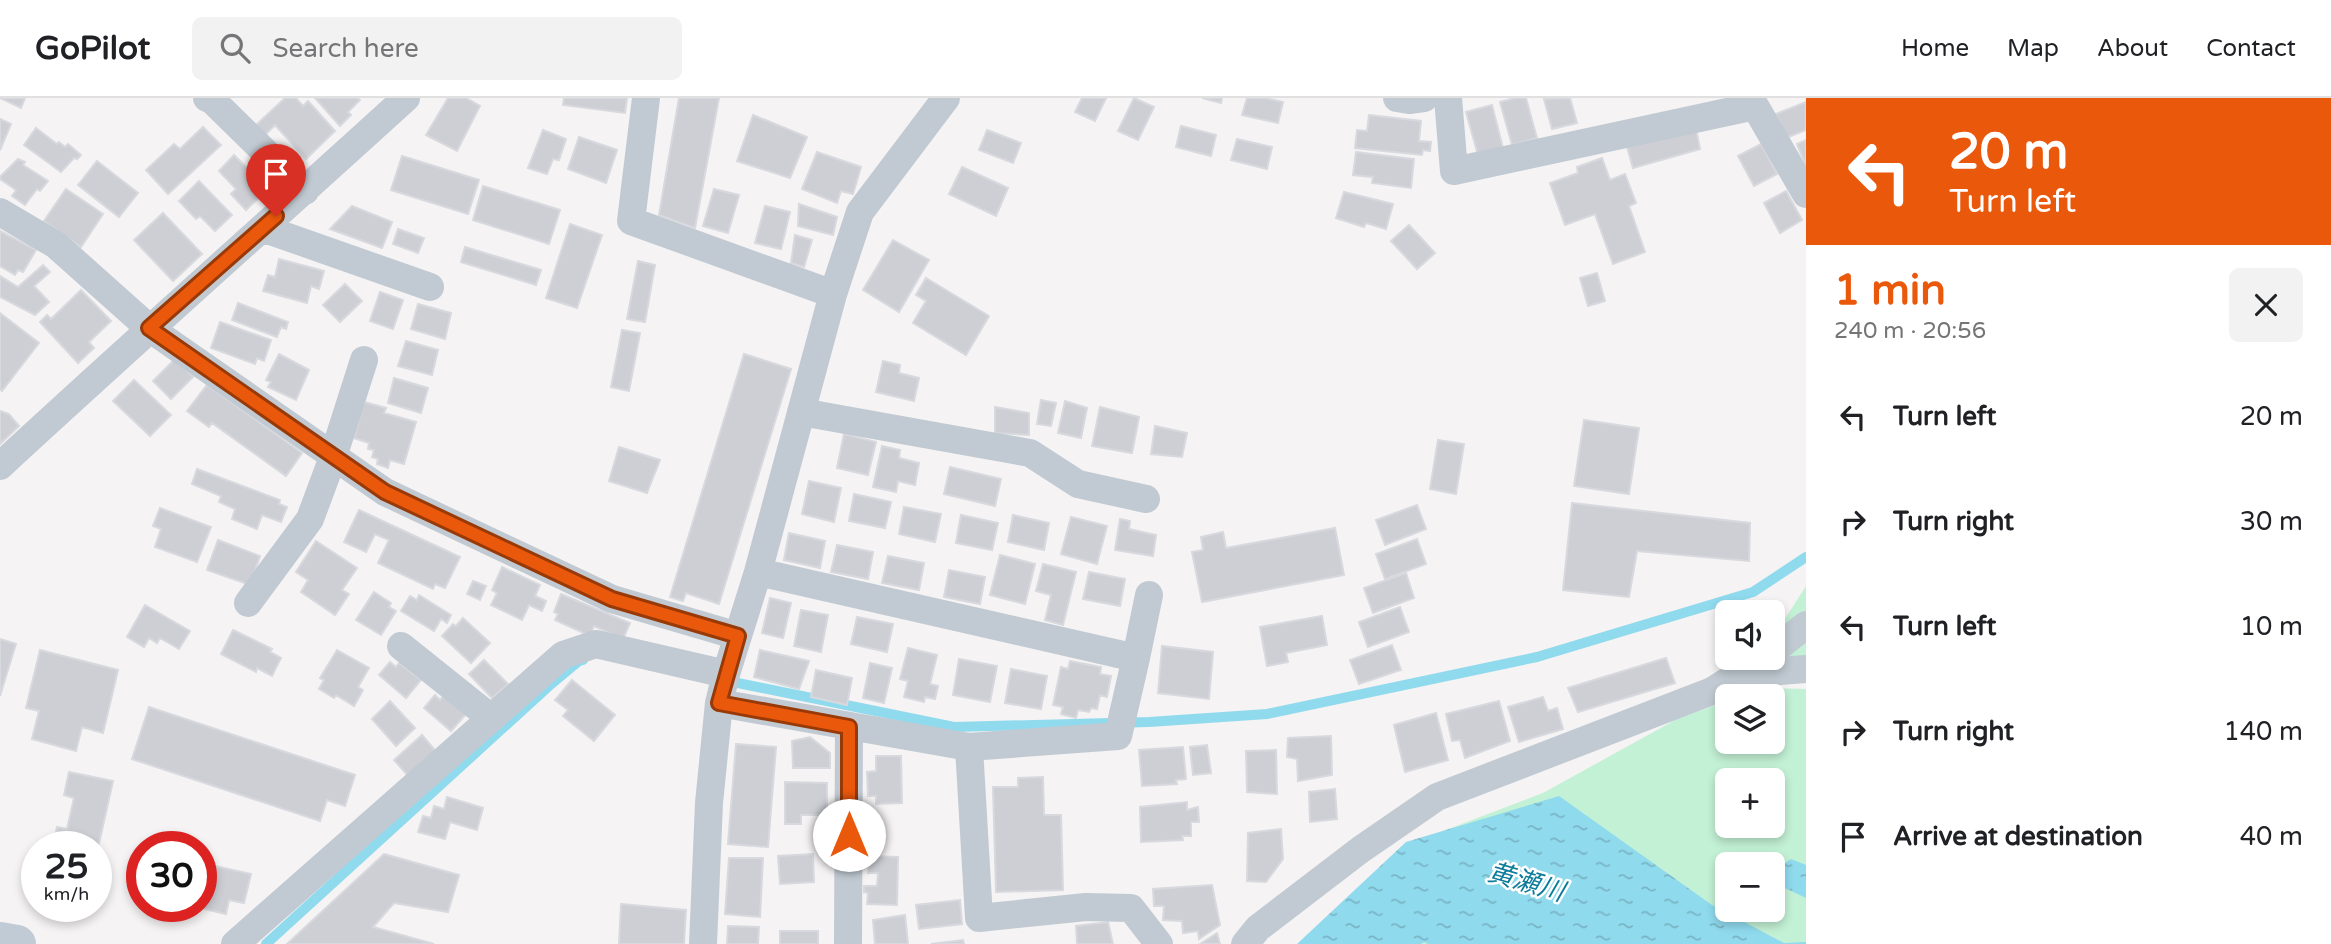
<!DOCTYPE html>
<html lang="en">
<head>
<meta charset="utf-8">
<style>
  :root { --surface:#fff; --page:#f2f2f2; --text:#202124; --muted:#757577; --line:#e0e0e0; --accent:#ea580c }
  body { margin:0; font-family:"Varela Round","Noto Sans JP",sans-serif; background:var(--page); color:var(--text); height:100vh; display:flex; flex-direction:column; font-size:26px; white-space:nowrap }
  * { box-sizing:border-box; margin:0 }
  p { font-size:23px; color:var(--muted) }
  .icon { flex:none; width:38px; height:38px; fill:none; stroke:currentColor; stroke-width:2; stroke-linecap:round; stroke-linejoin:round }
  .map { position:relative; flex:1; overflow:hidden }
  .panel { display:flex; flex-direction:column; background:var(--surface); width:525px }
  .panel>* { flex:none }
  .hud { background:#ea580c; color:#fff; overflow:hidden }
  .tools { position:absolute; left:1715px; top:502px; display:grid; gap:14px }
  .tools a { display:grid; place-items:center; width:70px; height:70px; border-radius:10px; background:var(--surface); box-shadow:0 4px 10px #0003; font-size:35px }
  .speed { position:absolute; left:21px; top:733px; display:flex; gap:14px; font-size:35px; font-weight:700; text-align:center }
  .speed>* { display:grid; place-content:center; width:91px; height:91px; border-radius:50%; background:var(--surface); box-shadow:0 4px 10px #0003; line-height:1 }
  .speed small { font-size:18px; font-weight:400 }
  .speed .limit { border:10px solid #d22; background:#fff; color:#111 }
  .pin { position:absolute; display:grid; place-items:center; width:60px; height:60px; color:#fff; margin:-72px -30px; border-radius:50% 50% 50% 0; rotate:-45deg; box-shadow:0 0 7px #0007 }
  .pin .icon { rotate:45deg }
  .me { position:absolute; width:77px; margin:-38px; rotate:0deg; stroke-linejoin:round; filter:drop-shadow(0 0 5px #0008) }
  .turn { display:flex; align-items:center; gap:24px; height:147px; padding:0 28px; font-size:32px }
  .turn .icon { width:91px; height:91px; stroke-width:2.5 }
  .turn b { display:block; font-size:49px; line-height:60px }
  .round { display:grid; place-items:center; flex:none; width:74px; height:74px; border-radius:10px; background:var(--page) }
  .headline { display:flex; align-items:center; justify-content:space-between; height:119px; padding:0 28px }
  h1 { font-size:42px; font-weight:700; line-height:52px; color:var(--accent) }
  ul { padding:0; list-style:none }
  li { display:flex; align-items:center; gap:21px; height:105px; padding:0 28px }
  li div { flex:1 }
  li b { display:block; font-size:26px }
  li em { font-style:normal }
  header { display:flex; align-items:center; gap:42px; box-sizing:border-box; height:98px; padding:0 35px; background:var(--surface); border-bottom:2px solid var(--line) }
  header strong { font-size:33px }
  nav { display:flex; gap:38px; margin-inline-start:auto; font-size:24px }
  .search { width:490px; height:63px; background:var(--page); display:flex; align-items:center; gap:18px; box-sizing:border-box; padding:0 24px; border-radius:10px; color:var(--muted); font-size:26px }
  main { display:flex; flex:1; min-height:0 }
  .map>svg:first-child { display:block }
</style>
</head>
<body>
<header>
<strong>GoPilot</strong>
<div class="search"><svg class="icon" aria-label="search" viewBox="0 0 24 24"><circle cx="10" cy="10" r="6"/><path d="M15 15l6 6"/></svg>Search here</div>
<nav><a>Home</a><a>Map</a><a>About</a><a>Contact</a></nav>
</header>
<main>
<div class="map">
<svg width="1806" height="846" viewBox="0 0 1806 846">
  <defs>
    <pattern id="water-ripples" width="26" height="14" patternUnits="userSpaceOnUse" patternTransform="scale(1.75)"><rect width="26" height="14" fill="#90daee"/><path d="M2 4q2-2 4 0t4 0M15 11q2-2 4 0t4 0" fill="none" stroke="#78b4c4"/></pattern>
  </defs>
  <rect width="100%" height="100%" fill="#f5f3f3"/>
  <!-- grass -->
  <path fill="#c3f1d5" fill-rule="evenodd" d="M1806,488V560H1760Z
    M1765,590L1806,591V846H1315L1401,749L1543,695L1677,621L1727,603V644H1773V598H1741ZM1727,682H1773V728H1727ZM1727,766H1773V812H1727Z"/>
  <!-- water -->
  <path fill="url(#water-ripples)" d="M1559,698L1712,807L1784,845L1806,844V846H1428L1424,844L1421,846H1297L1406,744Z
    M1791,761L1806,767V800L1785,790V765Z"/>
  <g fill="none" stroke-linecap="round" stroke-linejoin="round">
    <!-- stream -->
    <path stroke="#90daee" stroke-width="10" d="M728,583L954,629L1149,624L1267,616L1537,559L1753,494L1806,459
      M266,846L549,588L579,563L583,562"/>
  </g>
  <!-- building -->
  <path fill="#cdcfd5" stroke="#d7d9de" stroke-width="2" d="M0,0H25L21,10Z
    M285,0H296L303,8L308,3L335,33L306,61L275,27L265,37L256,27Z
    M315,0H357L360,2L348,14L351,17L340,28Z
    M448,0H466L480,8L457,53L426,37Z
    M564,0H627L625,15L563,7Z
    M679,0H719L695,130L659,117Z
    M1082,0H1106L1095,23L1075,14Z
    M1134,0L1154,9L1138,42L1118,33Z
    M1202,0H1222L1221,5Z
    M1247,0H1265L1283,4L1278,25L1242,17Z
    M1515,0H1526L1537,40L1512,47L1500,4Z
    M1570,0L1577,25L1552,31L1544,1Z
    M1806,4V32L1786,40L1776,16Z
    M1492,7L1503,50L1478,57L1466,14Z
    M753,17L807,39L790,80L737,63Z
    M1369,17L1421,23L1419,43L1431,44L1430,53L1423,52L1422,57L1355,50L1357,32L1367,33Z
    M0,21L11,26L0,52Z
    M1181,28L1216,37L1211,58L1176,49Z
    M203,29L221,47L168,96L146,72L174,46L180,51Z
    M36,30L57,46L59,44L65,49L68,46L81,57L77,61L74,60L61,74L24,47Z
    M1696,31L1700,51L1633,70L1627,49Z
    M543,32L566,41L559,62L553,61L547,76L528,70Z
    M987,32L1021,45L1013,65L979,52Z
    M579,39L617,52L606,85L568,71Z
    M1237,41L1272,49L1267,71L1231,62Z
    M1806,42V68L1797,46Z
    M1761,46L1777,76L1754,88L1738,58Z
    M817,54L861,69L853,96L841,93L837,105L802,91Z
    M1356,54L1414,61L1411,90L1372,85L1373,79L1353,77Z
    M234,57L268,91L246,112L231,96L236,91L219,73Z
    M402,58L479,82L468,116L391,92Z
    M1602,60L1610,82L1625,76L1636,105L1629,108L1645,154L1613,166L1595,116L1565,127L1550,85L1578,75L1577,69Z
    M18,61L25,64L23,67L48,83L40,93L37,91L25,107L12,98L16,92L0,81V79Z
    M97,63L138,95L119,119L78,87Z
    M962,69L1008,90L996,118L949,96Z
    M199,83L232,117L215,133L200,118L196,121L179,103Z
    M483,88L560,112L549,146L473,122Z
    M66,91L103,116L81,149L44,123Z
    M714,91L739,97L728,135L703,128Z
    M1786,93L1802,122L1780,135L1764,105Z
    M1344,94L1393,106L1386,131L1366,125L1364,129L1336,120Z
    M799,106L837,119L833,137L798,128Z
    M352,108L392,124L382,150L330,131Z
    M765,108L790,114L781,151L755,145Z
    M163,115L202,156L173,183L134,142Z
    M570,126L602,137L577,210L546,200Z
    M1409,127L1435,155L1417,171L1391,143Z
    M398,131L424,140L418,155L393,146Z
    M0,133L36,152L23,174L18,172L15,177L0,168Z
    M795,137L812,142L804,169L791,165Z
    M893,142L929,162L899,214L863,192Z
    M465,149L541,172L536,187L461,164Z
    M279,161L324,173L319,191L311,188L307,205L263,193L268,177L275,179Z
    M638,163L655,167L645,224L627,221Z
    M43,167L50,174L34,188L49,204L35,217L0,199V178L18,189Z
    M1597,175L1605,203L1588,208L1580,180Z
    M926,180L989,218L966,257L913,225L926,203L916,197Z
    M345,186L362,203L340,224L323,207Z
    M81,192L111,223L89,244L94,250L78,265L40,224L47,217L51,221Z
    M380,194L403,202L393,231L370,223Z
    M238,205L288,224L286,231L281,229L277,239L232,222Z
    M418,206L451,215L445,241L411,231Z
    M0,215L39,245L2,293L0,291Z
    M220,224L271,242L264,263L257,260L255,266L211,250Z
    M622,232L640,235L629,293L611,289Z
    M406,243L438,252L432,277L398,268Z
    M279,256L309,272L296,302L268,289L271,284L266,282Z
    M744,256L791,271L719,506L686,495L683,503L670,499Z
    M175,261L193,279L171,301L153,283Z
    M883,263L900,267L899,275L919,280L914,303L876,294Z
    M394,280L428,290L421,315L388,305Z
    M134,282L171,317L150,338L113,303Z
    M207,287L302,355L286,378L212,325L209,329L187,313Z
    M1041,302L1056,305L1051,328L1037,326Z
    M1065,303L1087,310L1081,340L1058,335Z
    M364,304L386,310L384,315L416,324L404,366L390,362L388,370L377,366L378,361L372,359L374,352L368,351L369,345L354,340Z
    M995,309L1029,315V337L995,335Z
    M1100,309L1139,319L1132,355L1092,348Z
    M0,313L9,316L19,328L0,346Z
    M1584,322L1639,330L1629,396L1574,388Z
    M1155,328L1187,335L1182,359L1151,356Z
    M844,336L876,344L868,377L837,370Z
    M1438,342L1464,346L1456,396L1430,391Z
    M882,348L900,352L899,360L919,365L915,387L898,383L896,394L873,389Z
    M619,349L660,362L647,395L609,383Z
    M950,369L1001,381L995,408L944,396Z
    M197,371L280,402L279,406L287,409L281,424L262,417L257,431L232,421L235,411L219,404L221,398L192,386Z
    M809,383L841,390L834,424L802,416Z
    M854,396L891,404L885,430L849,423Z
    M1572,405L1750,425L1749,463L1637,453L1629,499L1563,492Z
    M1417,407L1426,431L1385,447L1376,422Z
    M904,409L941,416L935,444L899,436Z
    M160,410L211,429L197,464L155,449L161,431L153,428Z
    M359,412L460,459L445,490L435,486L433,491L378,465L389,442L375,436L366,454L344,444Z
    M961,417L998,425L992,452L956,445Z
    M1013,417L1049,425L1044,452L1008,444Z
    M1071,419L1107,428L1097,466L1061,456Z
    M1120,421L1130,423L1129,431L1156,437L1153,458L1115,452Z
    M1335,430L1344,477L1202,504L1192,454L1203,452L1201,439L1223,434L1226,450Z
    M789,435L825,443L820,470L784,462Z
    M1417,441L1426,466L1385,481L1376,456Z
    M218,442L260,458L250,487L207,472Z
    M316,443L357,470L342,492L349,496L335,517L301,494L308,482L296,474Z
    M837,447L873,454L868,481L831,474Z
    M1000,457L1035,466L1025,506L990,497Z
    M888,458L924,465L919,492L882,485Z
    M1043,466L1076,474L1063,527L1045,522L1051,497L1036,493Z
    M502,469L540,487L535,498L546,503L542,513L529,507L522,522L491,507L497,495L492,492Z
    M949,472L985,479L980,506L944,499Z
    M1089,474L1125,481L1120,508L1083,501Z
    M1406,475L1414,500L1373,515L1364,490Z
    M473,483L486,488L480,502L467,496Z
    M374,494L391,505L389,509L396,513L381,537L356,522Z
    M561,496L630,525L623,541L594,528L590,538L555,522L558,516L554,514Z
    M419,497L451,517L447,525L441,521L434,533L401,513L410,498L417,502Z
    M770,500L791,505L783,540L762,535Z
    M145,507L190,533L179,551L160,540L157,545L149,540L144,549L127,539Z
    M1400,509L1409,534L1368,549L1359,524Z
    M801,512L828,517L821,554L794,548Z
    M1322,518L1327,547L1286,555L1288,564L1267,568L1260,529Z
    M857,519L893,526L887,554L851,546Z
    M463,520L490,545L471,565L442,538L453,526L456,528Z
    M233,532L272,551L270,554L281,560L272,578L257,570L256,574L221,556Z
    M0,541L16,546L0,598Z
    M1392,547L1401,572L1359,586L1350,562Z
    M1162,548L1213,554L1209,601L1158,595Z
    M908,550L937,557L930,586L938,588L935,601L925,599L924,604L904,599L908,583L900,581Z
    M40,552L118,572L103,635L82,629L76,653L32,641L39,613L26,610Z
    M337,552L369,570L358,589L363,592L354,608L336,597L334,600L319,591L324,582L320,580Z
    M760,552L809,563L799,591L754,579Z
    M1666,560L1675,585L1578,614L1568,590Z
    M959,561L997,568L990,604L953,597Z
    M484,562L508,586L492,600L469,576Z
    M1070,563L1101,569L1100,576L1111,578L1107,599L1100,597L1097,611L1091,610L1089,614L1078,612L1076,620L1061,616L1063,609L1053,607L1061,569L1068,571Z
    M390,564L396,569L399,565L421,582L406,600L379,577Z
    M870,565L892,570L884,605L863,600Z
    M1011,571L1047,578L1041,611L1005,605Z
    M816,572L852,580L847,607L811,599Z
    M572,582L615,617L594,643L563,618L568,612L555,602Z
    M435,597L440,602L444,597L466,616L451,633L424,610Z
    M1543,599L1548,613L1557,610L1563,631L1519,644L1508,609Z
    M390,603L415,630L396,648L372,621Z
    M1499,603L1510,643L1465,660L1460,642L1452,643L1446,616Z
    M149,609L355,677L345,708L327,702L320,723L132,661Z
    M1436,615L1448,662L1405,674L1394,627Z
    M422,637L439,657L411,681L394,662Z
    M1331,638L1332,677L1298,683L1297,661L1287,659L1288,640Z
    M810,639L830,655V670H793L792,643Z
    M736,646L776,649L768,749L728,746Z
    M1207,647L1211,675L1193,677L1190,649Z
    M1183,649L1186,681L1176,682L1177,686L1142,688L1139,652Z
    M1276,652L1277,696L1247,694L1246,653Z
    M876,658H901L902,705L876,706V698H868L867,674L876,673Z
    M69,674L113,683L96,759V749H53L57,729L67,731L74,700L64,697Z
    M1043,679L1044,717H1061L1063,792L996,794L993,689H1018V680Z
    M785,684L827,685V717H801V726H785Z
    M1335,691L1337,721L1310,724L1309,694Z
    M447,699L483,710L477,732L450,724L445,741L418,734L423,718L431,720L434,708L444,711Z
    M1187,704V712L1198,709L1199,724H1191V738H1182L1183,742L1141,744L1140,709Z
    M1281,731L1283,761L1266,784L1247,783L1248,735Z
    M384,756L459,777L448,814L394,805L373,829L434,846H287Z
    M813,756L814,784L780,786L778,758Z
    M869,758L898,759L897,807L867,806L868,795L864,794V788H877L878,775H868Z
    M729,760H763L760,819L725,816Z
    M201,765L251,776L244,805L229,802L226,816L192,808H201Z
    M1212,787L1220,827L1199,841L1198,833L1183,835L1182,823L1163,822L1164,808H1154L1153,791Z
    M960,802L962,826L919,831L916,807Z
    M621,806L686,812L684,846H619Z
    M905,817L908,846H875L873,822Z
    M1108,824L1113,846H1077L1076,828Z
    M728,828L759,829L758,846H727Z
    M780,833H818V846H780Z
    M1217,835L1220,846H1200Z
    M963,842L964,846H931Z"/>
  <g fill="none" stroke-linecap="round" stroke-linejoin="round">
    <!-- minor -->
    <path stroke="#c1cad2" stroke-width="28" d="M207,0L212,2L305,93
      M646,0L631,123L833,196
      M1397,0L1409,2L1424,0
      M1448,0L1454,73L1755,8L1806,96
      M0,114L56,147L149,230L385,394L612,501L738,538
      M262,130L430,189
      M801,314L1030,355L1078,386L1146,401
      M0,368C134,244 271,123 406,0
      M758,474L1136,560L1149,497
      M248,505L310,421L333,359L364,262
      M401,548L491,620
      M1773,553L1806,527
      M1741,576L1806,571
      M719,605L969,649L1118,638L1136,560
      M969,649L979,820L1086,809L1131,810L1159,846
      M235,846L563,557L596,546L726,576
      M703,846L709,705L719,605L726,576L758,474L833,196L860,114L946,0
      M848,846L849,629
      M1245,846L1258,830L1360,752L1437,699L1712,593L1764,560"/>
    <!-- secondary -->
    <path stroke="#c1cbd6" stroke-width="38" d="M0,843L17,846"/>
  </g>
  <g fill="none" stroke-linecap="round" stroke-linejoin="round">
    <!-- route casing -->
    <g stroke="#983908" stroke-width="18">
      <path id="route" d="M276,118L149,230L385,394L612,501L738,538L719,605L849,629V737"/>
    </g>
    <!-- route -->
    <use href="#route" stroke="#ea580c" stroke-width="12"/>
  </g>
  <g text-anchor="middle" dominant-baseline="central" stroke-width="5" stroke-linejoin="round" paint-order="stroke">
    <!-- water labels -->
    <g font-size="26" font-style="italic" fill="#0c7c9b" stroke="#fff">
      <text transform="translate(1526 784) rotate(16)">黄瀬川</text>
    </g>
  </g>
</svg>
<div class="tools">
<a><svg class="icon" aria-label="sound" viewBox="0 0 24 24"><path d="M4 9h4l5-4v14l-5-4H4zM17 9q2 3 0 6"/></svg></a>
<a><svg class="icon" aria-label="layers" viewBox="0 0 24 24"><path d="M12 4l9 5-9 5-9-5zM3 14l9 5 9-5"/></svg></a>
<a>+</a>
<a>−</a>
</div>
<div class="speed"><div>25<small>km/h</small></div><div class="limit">30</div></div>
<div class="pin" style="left:276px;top:118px;background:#d93025"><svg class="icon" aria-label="arrive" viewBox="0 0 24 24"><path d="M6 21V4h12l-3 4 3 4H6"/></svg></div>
<svg class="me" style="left:849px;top:737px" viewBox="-20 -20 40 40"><circle r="19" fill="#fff"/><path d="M0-13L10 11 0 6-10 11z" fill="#ea580c"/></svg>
</div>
<section class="panel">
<div class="hud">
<div class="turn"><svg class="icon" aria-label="left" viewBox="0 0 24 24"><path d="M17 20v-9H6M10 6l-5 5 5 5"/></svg><div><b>20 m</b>Turn left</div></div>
</div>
<div class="headline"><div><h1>1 min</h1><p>240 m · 20:56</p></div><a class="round"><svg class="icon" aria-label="close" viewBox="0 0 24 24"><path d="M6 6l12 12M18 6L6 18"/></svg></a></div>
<ul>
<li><svg class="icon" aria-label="left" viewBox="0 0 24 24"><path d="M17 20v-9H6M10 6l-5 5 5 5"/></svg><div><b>Turn left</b></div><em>20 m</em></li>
<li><svg class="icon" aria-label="right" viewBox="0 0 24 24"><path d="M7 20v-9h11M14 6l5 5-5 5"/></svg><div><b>Turn right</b></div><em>30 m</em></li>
<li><svg class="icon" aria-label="left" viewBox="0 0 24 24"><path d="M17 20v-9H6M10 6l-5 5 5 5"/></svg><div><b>Turn left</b></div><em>10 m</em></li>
<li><svg class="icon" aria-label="right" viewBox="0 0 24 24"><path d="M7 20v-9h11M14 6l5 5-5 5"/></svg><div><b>Turn right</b></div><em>140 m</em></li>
<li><svg class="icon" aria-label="arrive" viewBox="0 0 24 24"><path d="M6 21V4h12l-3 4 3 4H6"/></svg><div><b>Arrive at destination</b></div><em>40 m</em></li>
</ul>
</section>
</main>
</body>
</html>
